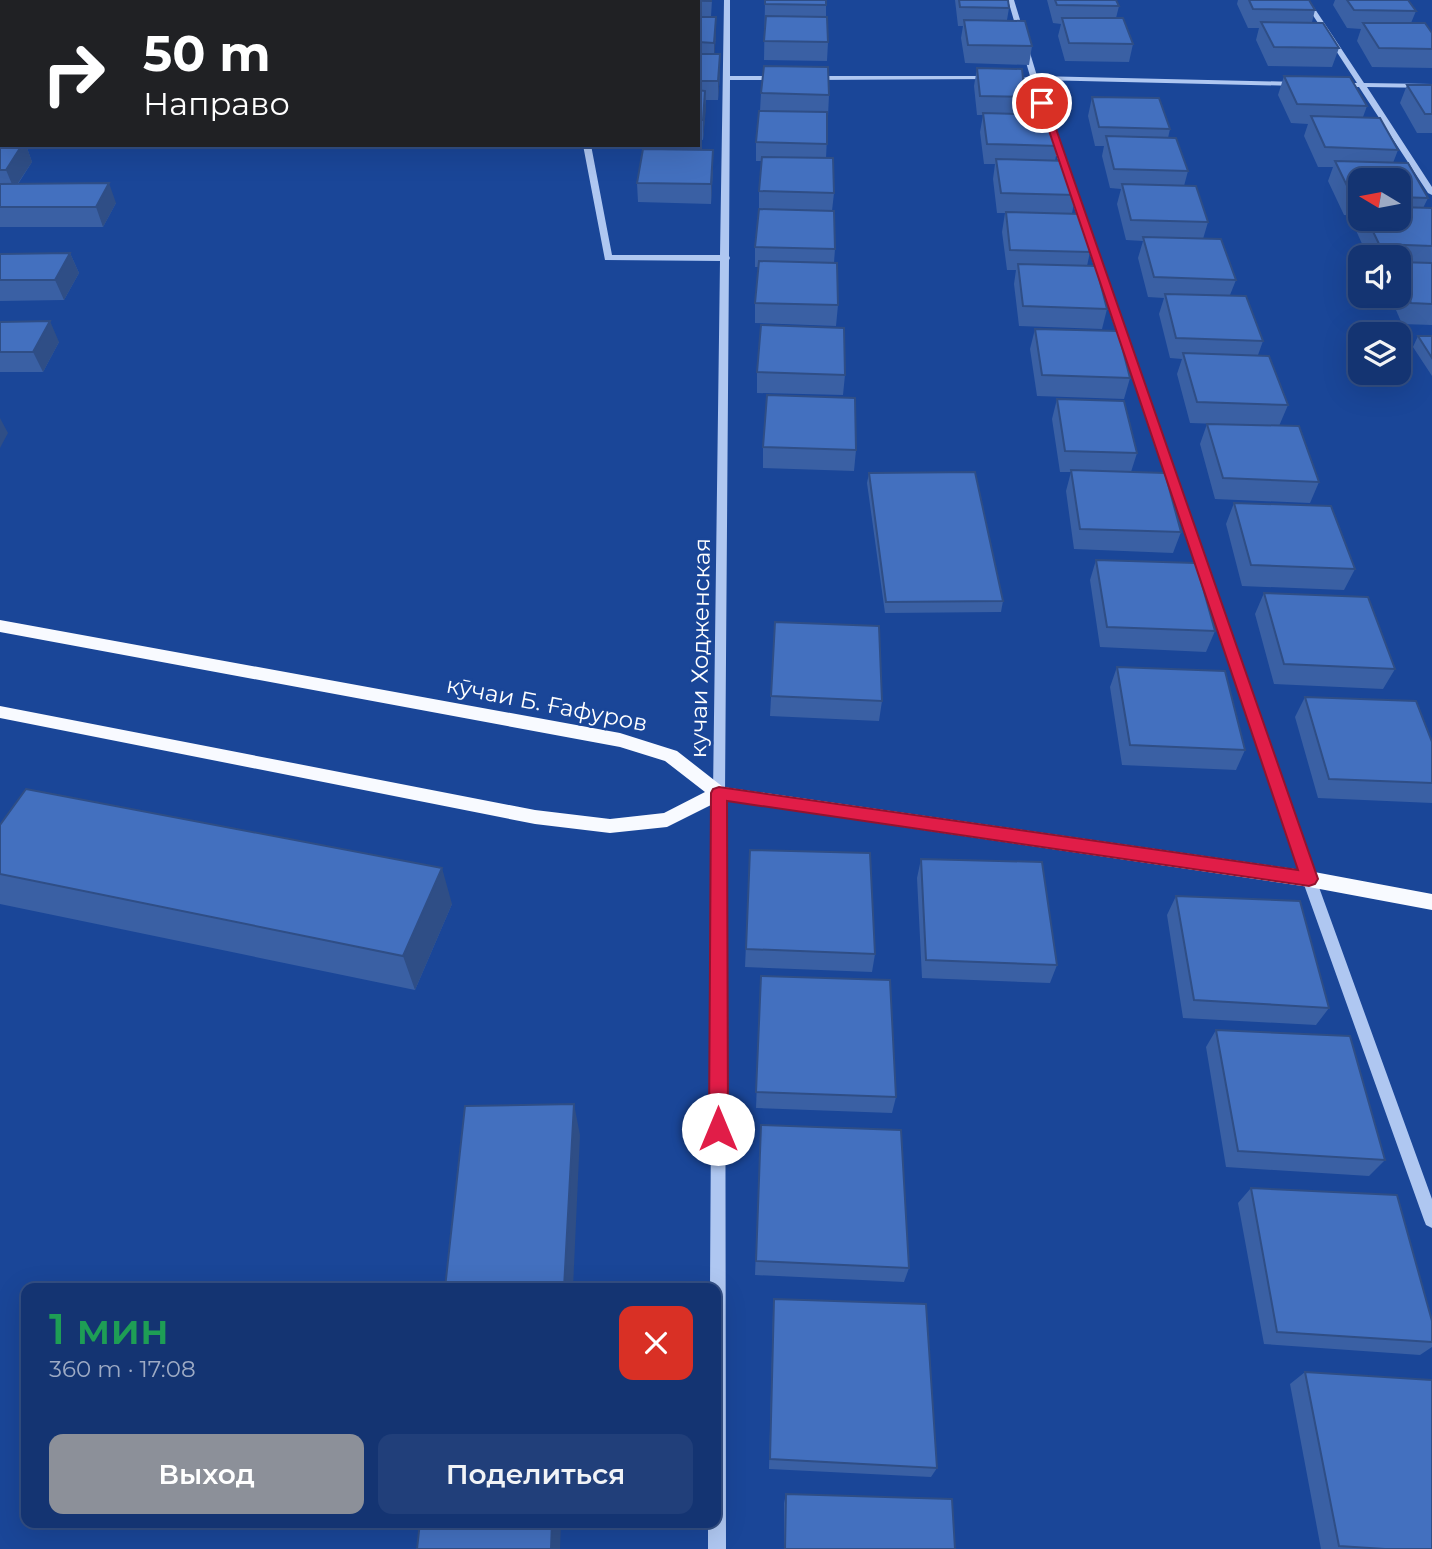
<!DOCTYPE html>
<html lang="ru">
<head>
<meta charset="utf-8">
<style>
  :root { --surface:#143472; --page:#213f7a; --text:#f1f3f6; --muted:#9daac4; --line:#334f84; --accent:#8c9099 }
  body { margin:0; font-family:Montserrat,sans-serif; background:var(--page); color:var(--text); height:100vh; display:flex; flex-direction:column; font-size:26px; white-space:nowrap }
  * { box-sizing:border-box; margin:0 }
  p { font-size:23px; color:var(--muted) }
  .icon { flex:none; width:38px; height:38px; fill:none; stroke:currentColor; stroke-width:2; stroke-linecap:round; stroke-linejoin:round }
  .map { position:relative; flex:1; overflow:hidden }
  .panel { position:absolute; left:21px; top:1283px; width:700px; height:245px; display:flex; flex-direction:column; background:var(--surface); border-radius:14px; box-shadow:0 7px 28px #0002,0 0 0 2px var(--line) }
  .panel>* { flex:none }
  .guide { position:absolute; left:0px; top:0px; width:700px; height:147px; box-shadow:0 7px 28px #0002,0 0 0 2px var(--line); background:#202124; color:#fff; overflow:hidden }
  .needle { width:46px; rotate:280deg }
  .buttons { position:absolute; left:1348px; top:168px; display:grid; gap:14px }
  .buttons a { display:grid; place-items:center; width:63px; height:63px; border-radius:14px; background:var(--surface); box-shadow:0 7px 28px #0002,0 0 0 2px var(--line); font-size:35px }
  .pin { position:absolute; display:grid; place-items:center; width:60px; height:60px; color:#fff; margin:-30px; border:4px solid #fff; border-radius:50%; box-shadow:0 2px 7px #0007 }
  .me { position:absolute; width:77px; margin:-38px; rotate:0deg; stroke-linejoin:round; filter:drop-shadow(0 0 5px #0008) }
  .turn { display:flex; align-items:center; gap:24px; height:147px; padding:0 28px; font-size:32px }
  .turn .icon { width:91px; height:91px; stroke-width:2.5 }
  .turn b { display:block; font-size:49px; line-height:60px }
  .round { display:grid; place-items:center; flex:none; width:74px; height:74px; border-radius:14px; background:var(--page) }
  .headline { display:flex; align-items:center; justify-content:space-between; height:119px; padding:0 28px }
  h1 { font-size:42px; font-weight:600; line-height:52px; color:#1e9e55 }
  .primary-button { display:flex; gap:14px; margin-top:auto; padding:14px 28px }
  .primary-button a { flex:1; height:80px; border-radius:14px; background:var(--accent); color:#fff; font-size:28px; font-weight:600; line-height:80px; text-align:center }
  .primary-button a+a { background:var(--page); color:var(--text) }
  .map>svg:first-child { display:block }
</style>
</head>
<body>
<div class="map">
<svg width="1432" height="1549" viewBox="0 0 1432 1549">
  <rect width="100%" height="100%" fill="#1a4698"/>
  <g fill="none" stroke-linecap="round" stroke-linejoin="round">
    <!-- minor -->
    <path fill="#afc7f1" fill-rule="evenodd" d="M557,0H563V2H557Z
      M724,0H730V76H776L779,78L776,80H730L729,256L730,258L729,260L725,793L726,1549H708V1522H716V1288H710L713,793L720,261L605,260L583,145H591L612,255H720Z
      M1008,0H1014L1037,76L1298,82L1302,84L1298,86L1038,80L1316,879L1432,1199V1228L1426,1225L1424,1220L1302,879L1031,80L1023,78L1030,76Z
      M1303,0H1309L1364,83L1432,84V88L1367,87L1432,187V195L1428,193L1359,87H1341L1337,85L1341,83H1357Z
      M990,76L993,78L992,79L812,80L809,78L812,76Z"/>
    <!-- major -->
    <path fill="#f8faff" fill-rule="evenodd" d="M0,620L620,733L677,751L723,787L1309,871L1432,894V910L1309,887L721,800L667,827L610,833L535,824L0,718V706L535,810L610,819L664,813L705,792L665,761L620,747L0,632Z"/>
  </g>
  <!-- wall -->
  <path fill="#3a60a4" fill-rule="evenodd" d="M190,0H519V2H190Z
    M650,0H712L711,17L716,36L714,54H720V73L718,100H706L703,140L698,139V2H650Z
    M765,0L826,5V17L828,42L827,61L764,60Z
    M955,0H1008L1009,8L1007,20L1032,46L1029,65L965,63L961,38L963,26H958Z
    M1047,0H1116L1119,6L1116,18L1133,44L1129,62L1065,61L1058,36L1061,24L1053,23Z
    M1238,0H1309L1315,10L1312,22L1339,48L1332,67L1268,66L1256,40L1259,28H1248L1237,4Z
    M1335,0H1408L1416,11L1411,23L1432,33V68L1372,67L1357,41L1361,29L1347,28L1333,5Z
    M977,68L1025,97L1022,114L1058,146L1055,161L1076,195L1072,213L1090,252L1087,266L1107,309L1102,329L1019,326L1014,284L1016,270H1007L1002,232L1005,213H997L993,179L995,164H984L980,132L983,115H977L974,86Z
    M1284,76L1367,106L1363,117L1398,150L1393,163L1428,198L1423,208H1432V325L1402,324L1390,296H1398V257H1368L1354,226L1358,216L1344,215L1328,181L1333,167H1318L1304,136L1308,124L1291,123L1278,95ZM1360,180H1398V219H1360Z
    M1407,85H1432V133H1417L1400,103Z
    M761,93L829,95L826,158L834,193L832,211L835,249L834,263L838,305L836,326L755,323V303L759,267H755V247L759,210V191L762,161H756V142L760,111Z
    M1092,97L1170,129L1168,138L1188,171L1184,186L1208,222L1203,239L1236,280L1230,295L1263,341L1258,355L1288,405L1279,426L1190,423L1177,374L1182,359L1170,358L1159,314L1164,298L1148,297L1138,258L1143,241L1126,240L1117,204L1121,189L1110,188L1102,156L1104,146H1095L1088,116Z
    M0,143L2,145H26L32,162L18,184L116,203L103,227H0Z
    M713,169L711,204L638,202L637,183Z
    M70,253L79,273L64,300L0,301V254Z
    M0,322L59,342L43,372H0Z
    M1035,329L1130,378L1124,399L1037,396L1030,349Z
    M1418,336H1432V376L1413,347Z
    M757,372L845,375L843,395L757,393Z
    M1057,399L1137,453L1131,472L1181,532L1173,553L1074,549L1066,491L1071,472H1060L1052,419Z
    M1207,424L1319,482L1310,503L1215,499L1200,444Z
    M763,447L856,450L854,471L763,468Z
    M869,473L1003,601L1001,612L885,613L867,483Z
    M1234,503L1355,569L1344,590L1242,586L1226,524Z
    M1096,560L1215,631L1206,652L1100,647L1090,580Z
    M1264,593L1395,669L1383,689L1274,684L1255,614Z
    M775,622L882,701L879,721L770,716Z
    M1117,667L1245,750L1236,770L1122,765L1110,687Z
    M1305,697L1432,742V803L1318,798L1295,717Z
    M0,825L452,904L415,990L0,904Z
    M750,850L875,954L872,972L745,967Z
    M921,859L1057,965L1050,983L922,978L917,878Z
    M1176,896L1329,1008L1316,1025L1183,1018L1167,915Z
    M761,976L896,1097L892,1113L756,1108Z
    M1216,1030L1385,1160L1369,1176L1226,1167L1206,1047Z
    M761,1125L909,1268L904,1282L755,1275Z
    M1251,1188L1432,1321V1347L1420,1355L1264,1344L1238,1203Z
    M774,1299L937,1468L931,1477L769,1469L773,1312Z
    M1305,1372L1432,1549H1321L1290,1384Z
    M786,1494L955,1549H784V1503Z"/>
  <!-- shaded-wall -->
  <path fill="#2f4e86" d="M716,17V36L714,61V43Z
    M720,54V73L718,100V81Z
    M705,91L706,109L703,140V120Z
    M22,145H26L32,162L14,189L6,170Z
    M713,150V169L711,204V184Z
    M109,183L116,203L103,227L96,207Z
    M70,253L79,273L64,300L55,280Z
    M50,321L59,342L43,372L33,352Z
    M0,418L8,433L0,448Z
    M442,868L452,904L415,990L403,956Z
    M574,1104L580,1135L573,1288H564Z
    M552,1522H561L560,1549H551Z"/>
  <!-- building -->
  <path fill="#4370bf" stroke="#2f4e86" stroke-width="2" d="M81,0H132L131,2H80Z
    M650,0H711V1Z
    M765,0H826V5L765,4Z
    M959,0H1008L1009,8L960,7Z
    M1055,0H1116L1119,6L1057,5Z
    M1249,0H1309L1315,10L1253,9Z
    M1347,0H1408L1416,11L1354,10Z
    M766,16L827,17L828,42L764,41Z
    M698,17H716L714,43L698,42Z
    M1062,18H1123L1133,44L1069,43Z
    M964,20L1025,21L1032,46L968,45Z
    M1261,22L1323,23L1339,48L1274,47Z
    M1363,23H1425L1432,33V49L1379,48Z
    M698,54H720L718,81H698Z
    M764,66L828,67L829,95L761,93Z
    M977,68L1022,69L1025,97L980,96Z
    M1284,76L1350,77L1367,106L1297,104Z
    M1407,85H1432V114H1425Z
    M698,90L705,91L703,120H698Z
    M1092,97L1159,98L1170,129L1099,127Z
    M759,111L827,112V144L756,142Z
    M983,113L1051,115L1058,146L987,144Z
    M1311,116L1380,118L1398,150L1325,147Z
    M1106,136L1176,138L1188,171L1114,169Z
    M0,143H2V145H22L6,170H0Z
    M643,149L713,150L711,184L637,183Z
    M762,157L833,158L834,193L759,191Z
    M996,159L1068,161L1076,195L1001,193Z
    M1335,161L1408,163L1428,198L1398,197V180H1360V196H1352Z
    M109,183L96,207H0V184Z
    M1122,184L1196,186L1208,222L1131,220Z
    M1398,207L1432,208V246L1379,244L1367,219H1398Z
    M759,209L834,211L835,249L755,247Z
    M1006,212L1081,214L1090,252L1010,250Z
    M1143,237L1221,239L1236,280L1154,277Z
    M70,253L55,280H0V254Z
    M759,261L837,263L838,305L755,303Z
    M1398,262L1432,263V304L1411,303L1398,275Z
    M1018,264L1096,266L1107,309L1023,306Z
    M1165,294L1246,296L1263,341L1176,338Z
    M50,321L33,352H0V322Z
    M761,325L844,328L845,375L757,372Z
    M1035,329L1118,331L1130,378L1042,375Z
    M1418,336H1432V358Z
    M1183,353L1269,356L1288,405L1197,402Z
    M767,395L855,398L856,450L763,447Z
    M1057,399L1124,401L1137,453L1065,451Z
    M1207,424L1299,426L1319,482L1223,478Z
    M1071,470L1165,473L1181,532L1080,529Z
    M975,472L1003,601L886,602L869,473Z
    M1234,503L1331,506L1355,569L1251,565Z
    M1096,560L1196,563L1215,631L1107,627Z
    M1264,593L1368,597L1395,669L1284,664Z
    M775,622L879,626L882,701L771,696Z
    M1117,667L1225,671L1245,750L1130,745Z
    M1305,697L1416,701L1432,742V783L1329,779Z
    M26,789L442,868L403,956L0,874V825Z
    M750,850L870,853L875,954L746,949Z
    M921,859L1042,862L1057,965L926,960Z
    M1176,896L1300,901L1329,1008L1194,1000Z
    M761,976L890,980L896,1097L756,1092Z
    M1216,1030L1350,1036L1385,1160L1238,1151Z
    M574,1104L564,1288H445L465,1106Z
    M761,1125L901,1130L909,1268L756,1261Z
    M1251,1188L1397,1195L1432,1321V1342L1277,1332Z
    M774,1299L926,1304L937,1468L770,1459Z
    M1305,1372L1432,1380V1549H1385L1339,1546Z
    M786,1494L952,1499L955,1549H785Z
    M420,1522H552L551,1549H417Z"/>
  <!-- route -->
  <path fill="#e11d48" stroke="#92132f" stroke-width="2" d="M1039,101L1047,103L1318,879L1315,884L1309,886L727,801L728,1129L725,1136L718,1138L712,1136L709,1129L711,793L713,789L719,787L1298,870Z"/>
  <g text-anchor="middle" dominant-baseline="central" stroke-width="5" stroke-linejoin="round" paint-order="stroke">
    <!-- street labels -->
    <g font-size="23" fill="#fff" stroke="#1a4698">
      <text transform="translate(700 648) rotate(-89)">кучаи Ходженская</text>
      <text transform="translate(547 704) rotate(11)">кӯчаи Б. Ғафуров</text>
    </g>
  </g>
</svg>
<div class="buttons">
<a><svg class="needle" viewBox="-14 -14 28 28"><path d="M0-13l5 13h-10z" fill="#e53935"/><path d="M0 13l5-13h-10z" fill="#9daac4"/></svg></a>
<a><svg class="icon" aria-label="sound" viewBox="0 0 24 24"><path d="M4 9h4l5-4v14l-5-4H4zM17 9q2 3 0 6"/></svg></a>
<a><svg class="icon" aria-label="layers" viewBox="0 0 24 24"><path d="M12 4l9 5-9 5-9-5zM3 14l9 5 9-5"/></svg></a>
</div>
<div class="pin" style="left:1042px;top:103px;background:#d93025"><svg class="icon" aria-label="arrive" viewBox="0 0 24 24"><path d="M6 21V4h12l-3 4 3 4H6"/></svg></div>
<svg class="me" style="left:718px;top:1129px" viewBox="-20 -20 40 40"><circle r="19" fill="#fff"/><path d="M0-13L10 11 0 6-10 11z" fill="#e11d48"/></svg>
<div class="guide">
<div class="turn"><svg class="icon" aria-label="right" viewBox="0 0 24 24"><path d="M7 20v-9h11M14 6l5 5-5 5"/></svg><div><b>50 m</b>Направо</div></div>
</div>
<section class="panel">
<div class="headline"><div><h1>1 мин</h1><p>360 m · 17:08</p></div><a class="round" style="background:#d93025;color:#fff"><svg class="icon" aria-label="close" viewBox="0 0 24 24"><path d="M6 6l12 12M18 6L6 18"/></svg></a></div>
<div class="primary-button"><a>Выход</a><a>Поделиться</a></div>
</section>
</div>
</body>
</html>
